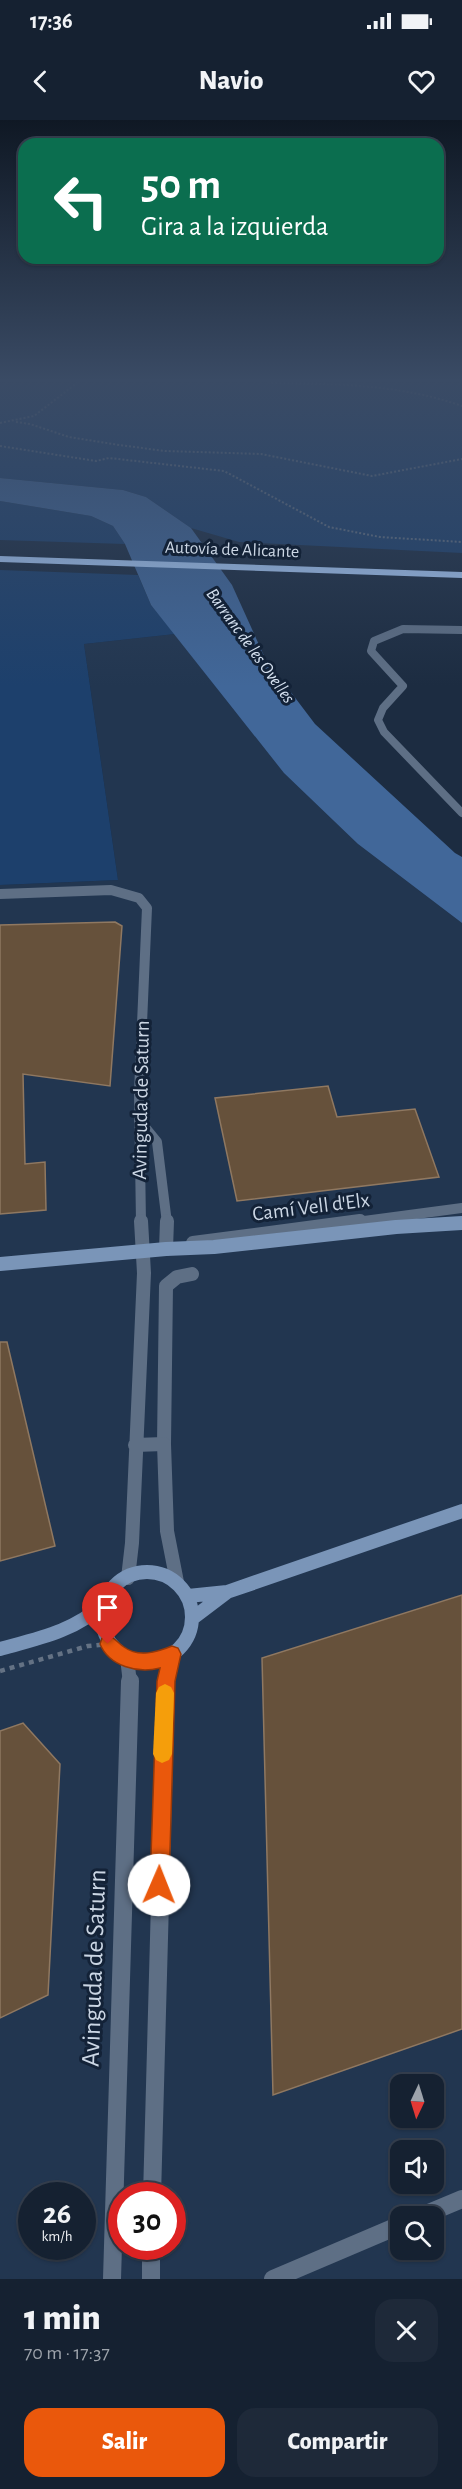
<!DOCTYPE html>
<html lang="es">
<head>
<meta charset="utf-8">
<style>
  :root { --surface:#152131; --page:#1e2939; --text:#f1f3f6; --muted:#9da3ab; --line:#343e4d; --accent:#ea580c }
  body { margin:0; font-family:"Alegreya Sans",sans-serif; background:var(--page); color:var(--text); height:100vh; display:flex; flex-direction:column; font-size:22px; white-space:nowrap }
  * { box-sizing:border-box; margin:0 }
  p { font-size:20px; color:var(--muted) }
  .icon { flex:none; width:33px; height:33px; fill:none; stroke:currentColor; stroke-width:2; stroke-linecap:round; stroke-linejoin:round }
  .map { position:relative; height:2159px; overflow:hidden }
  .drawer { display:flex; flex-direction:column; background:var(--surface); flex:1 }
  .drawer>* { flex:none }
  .hud { position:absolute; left:18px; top:18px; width:426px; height:126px; border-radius:18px; box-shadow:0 2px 4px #0004,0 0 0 2px var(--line); background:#0b6e4f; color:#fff; overflow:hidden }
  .needle { width:39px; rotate:184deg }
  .fabs { position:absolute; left:390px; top:1954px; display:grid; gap:12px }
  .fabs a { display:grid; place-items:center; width:54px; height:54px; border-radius:12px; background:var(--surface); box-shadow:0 2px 4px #0004,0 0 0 2px var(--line); font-size:30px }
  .speed { position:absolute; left:18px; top:2062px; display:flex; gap:12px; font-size:30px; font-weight:700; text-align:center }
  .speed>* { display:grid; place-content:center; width:78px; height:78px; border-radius:50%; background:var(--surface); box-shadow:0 2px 4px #0004,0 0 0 2px var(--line); line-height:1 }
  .speed small { font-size:15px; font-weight:400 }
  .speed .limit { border:9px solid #d22; background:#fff; color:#111 }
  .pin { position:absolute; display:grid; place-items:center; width:51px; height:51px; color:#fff; margin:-62px -26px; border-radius:50% 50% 50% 0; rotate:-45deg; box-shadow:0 0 6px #0007 }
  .pin .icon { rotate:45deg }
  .me { position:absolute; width:66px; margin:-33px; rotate:1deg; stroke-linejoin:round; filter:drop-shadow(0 0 4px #0008) }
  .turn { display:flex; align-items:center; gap:21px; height:126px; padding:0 24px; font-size:27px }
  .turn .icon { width:78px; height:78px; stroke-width:2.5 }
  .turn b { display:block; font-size:42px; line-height:51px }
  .round { display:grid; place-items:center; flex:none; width:63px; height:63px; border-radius:18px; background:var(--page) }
  .summary { display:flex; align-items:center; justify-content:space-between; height:102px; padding:0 24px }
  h1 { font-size:36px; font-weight:800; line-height:45px }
  .cta { display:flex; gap:12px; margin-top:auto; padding:12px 24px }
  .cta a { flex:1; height:69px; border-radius:18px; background:var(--accent); color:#fff; font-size:24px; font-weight:800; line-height:69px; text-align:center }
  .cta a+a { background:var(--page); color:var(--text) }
  .status { display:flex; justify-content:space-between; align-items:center; height:42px; padding:0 30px; background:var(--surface); direction:ltr }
  .status svg { height:16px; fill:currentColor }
  header { display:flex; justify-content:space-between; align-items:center; height:78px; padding:0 24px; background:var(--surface); font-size:27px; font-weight:800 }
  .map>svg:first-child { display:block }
</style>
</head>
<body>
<div class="status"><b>17:36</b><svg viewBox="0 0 49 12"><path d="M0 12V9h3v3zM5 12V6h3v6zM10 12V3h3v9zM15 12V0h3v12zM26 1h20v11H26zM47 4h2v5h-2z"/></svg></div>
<header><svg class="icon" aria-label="back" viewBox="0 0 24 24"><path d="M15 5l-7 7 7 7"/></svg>Navio<svg class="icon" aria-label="heart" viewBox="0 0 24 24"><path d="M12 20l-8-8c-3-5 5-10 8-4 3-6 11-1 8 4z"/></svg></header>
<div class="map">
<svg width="462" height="2159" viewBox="0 0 462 2159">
  <rect width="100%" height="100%" fill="#1c2c41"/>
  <!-- built -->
  <path fill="#223650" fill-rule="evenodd" d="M175,514L234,590L358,724L462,803V2159H0V765L118,760L84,524ZM400,1965H434V1998H400ZM400,2031H434V2064H400ZM32,2076H82V2127H32ZM122,2076H172V2127H122ZM400,2097H434V2130H400Z"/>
  <!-- green -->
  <path fill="#1d406c" d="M0,263H462V433L239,422L191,408L146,377L123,370L0,358Z
    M0,381L91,396L113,406L125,424L0,420Z
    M0,450L138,455L151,485L175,514L84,524L118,760L0,765Z"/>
  <!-- water -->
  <path fill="#416799" d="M0,358L123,370L146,377L191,408L232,465L265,538L315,604L455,733L462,737V803L358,724L284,653L151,485L125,424L113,406L91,396L0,381Z"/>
  <!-- building -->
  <path fill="#66513b" stroke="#8f7861" stroke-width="1.5" d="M115,802L122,806L110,966L23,954L25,1044L45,1042L46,1090L0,1094V805Z
    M328,966L337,997L415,989L439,1057L237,1081L215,978Z
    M0,1222H7L55,1426L0,1441Z
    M462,1475V1909L273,1975L262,1538Z
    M23,1603L60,1644L48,1875L0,1898V1611Z"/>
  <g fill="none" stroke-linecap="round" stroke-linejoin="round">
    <!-- path-far1 -->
    <path stroke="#647284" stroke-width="2" stroke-dasharray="2 2" stroke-linecap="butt" d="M271,263C337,264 399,264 462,286
      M16,302L30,304L69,317L119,325L165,331L261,334L372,356L462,339
      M0,303L34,296L77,263
      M0,326L96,341L109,338L224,351L329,407L380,417L462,422"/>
    <!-- path -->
    <path stroke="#647284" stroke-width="4.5" stroke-dasharray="5 5" stroke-linecap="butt" d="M0,1551L88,1526L108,1524"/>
    <!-- lane-far2 -->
    <path stroke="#5e6f85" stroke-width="8" d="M462,510L403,509L374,521L371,531L403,566L383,588L378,600L384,612L462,693"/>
    <!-- lane-far1 -->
    <path stroke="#5e6f85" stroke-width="10" d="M139,1000L157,1022L167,1103"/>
    <!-- lane -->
    <path stroke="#5e6f85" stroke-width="14" d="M166,1129L167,1101
      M164,1324L166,1166L177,1157L192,1154"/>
    <!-- street-far2 -->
    <path stroke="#5e6f85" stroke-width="10" d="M0,774L111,770L139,778L147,788L139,973L141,1103
      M349,1103L462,1088"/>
    <!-- street-far1 -->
    <path stroke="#5e6f85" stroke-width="14" d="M193,1123L360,1101
      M135,1325L164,1324L167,1411L177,1462
      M128,1458L132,1423L144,1153L141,1101
      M127,1538L130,1563
      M166,1563L172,1534"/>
    <!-- street -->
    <path stroke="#5e6f85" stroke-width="18" d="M152,2076L166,1561
      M419,2097L462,2079
      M151,2127V2159
      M112,2159L130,1561
      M273,2159L400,2105"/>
    <!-- secondary -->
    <path stroke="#7a95b8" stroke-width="14" d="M0,1144L166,1129L214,1127L396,1107L462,1103
      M102 1497a45 45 0 1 1 90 0a45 45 0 1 1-90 0Z
      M188,1476L227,1472L462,1391
      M193,1498L226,1473
      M0,1529C36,1519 76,1511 103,1484"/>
    <!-- highway -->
    <path fill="#abcdf9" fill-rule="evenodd" d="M0,436L462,452V458L0,442Z"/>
  </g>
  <!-- sky -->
  <linearGradient id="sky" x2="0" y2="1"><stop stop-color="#0f1824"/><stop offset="0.46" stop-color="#3a4b65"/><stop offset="1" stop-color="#3a4b65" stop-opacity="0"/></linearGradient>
  <rect width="462" height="566" fill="url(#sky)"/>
  <!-- route -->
  <path fill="#ea580c" stroke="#983908" stroke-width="1.5" d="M108,1515C115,1518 118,1523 124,1527C139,1538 157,1532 172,1526L178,1528L181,1534L175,1561L169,1765L166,1772L159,1775L152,1772L150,1765L157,1561L160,1548C138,1554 109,1546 100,1524L102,1518Z"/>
  <!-- slow -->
  <path fill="#f59e0b" d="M165,1564L171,1567L174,1573L172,1634L169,1640L162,1643L156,1640L153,1634L156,1573L159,1567Z"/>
  <g text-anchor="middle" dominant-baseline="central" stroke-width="6" stroke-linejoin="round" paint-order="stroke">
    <!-- far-street labels -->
    <g font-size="18" fill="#cbd6e4" stroke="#132237">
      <text transform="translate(232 430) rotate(2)">Autovía de Alicante</text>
    </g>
    <!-- far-water labels -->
    <g font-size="18" font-style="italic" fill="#d5e1f0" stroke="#132237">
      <text transform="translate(250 526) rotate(54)">Barranc de les Ovelles</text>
    </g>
    <!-- street labels -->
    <g font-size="21" fill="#cbd6e4" stroke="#132237">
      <text transform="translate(141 980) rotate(-89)">Avinguda de Saturn</text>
      <text transform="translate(311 1087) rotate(-7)">Camí Vell d'Elx</text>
    </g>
    <!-- near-street labels -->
    <g font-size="26" fill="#cbd6e4" stroke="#132237">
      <text transform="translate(94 1848) rotate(-88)">Avinguda de Saturn</text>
    </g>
  </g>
</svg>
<div class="fabs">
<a><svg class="needle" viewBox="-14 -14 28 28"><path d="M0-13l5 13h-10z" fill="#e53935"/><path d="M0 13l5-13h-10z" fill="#9da3ab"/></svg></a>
<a><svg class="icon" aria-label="sound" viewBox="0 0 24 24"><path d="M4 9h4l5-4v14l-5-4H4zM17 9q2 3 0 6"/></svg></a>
<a><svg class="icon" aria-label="search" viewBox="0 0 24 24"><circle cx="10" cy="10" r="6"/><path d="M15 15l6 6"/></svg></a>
</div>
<div class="speed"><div>26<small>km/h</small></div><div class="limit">30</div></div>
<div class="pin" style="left:108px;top:1524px;background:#d93025"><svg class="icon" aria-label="arrive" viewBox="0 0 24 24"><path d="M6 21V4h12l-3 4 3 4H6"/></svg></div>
<svg class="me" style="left:159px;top:1765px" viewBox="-20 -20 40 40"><circle r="19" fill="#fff"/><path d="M0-13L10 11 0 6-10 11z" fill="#ea580c"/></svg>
<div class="hud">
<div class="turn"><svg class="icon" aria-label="left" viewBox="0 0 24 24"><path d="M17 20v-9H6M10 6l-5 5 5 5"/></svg><div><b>50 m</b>Gira a la izquierda</div></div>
</div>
</div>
<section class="drawer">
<div class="summary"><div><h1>1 min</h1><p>70 m · 17:37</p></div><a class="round"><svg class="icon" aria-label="close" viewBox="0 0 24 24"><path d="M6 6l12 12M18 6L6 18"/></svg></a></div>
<div class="cta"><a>Salir</a><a>Compartir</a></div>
</section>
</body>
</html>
